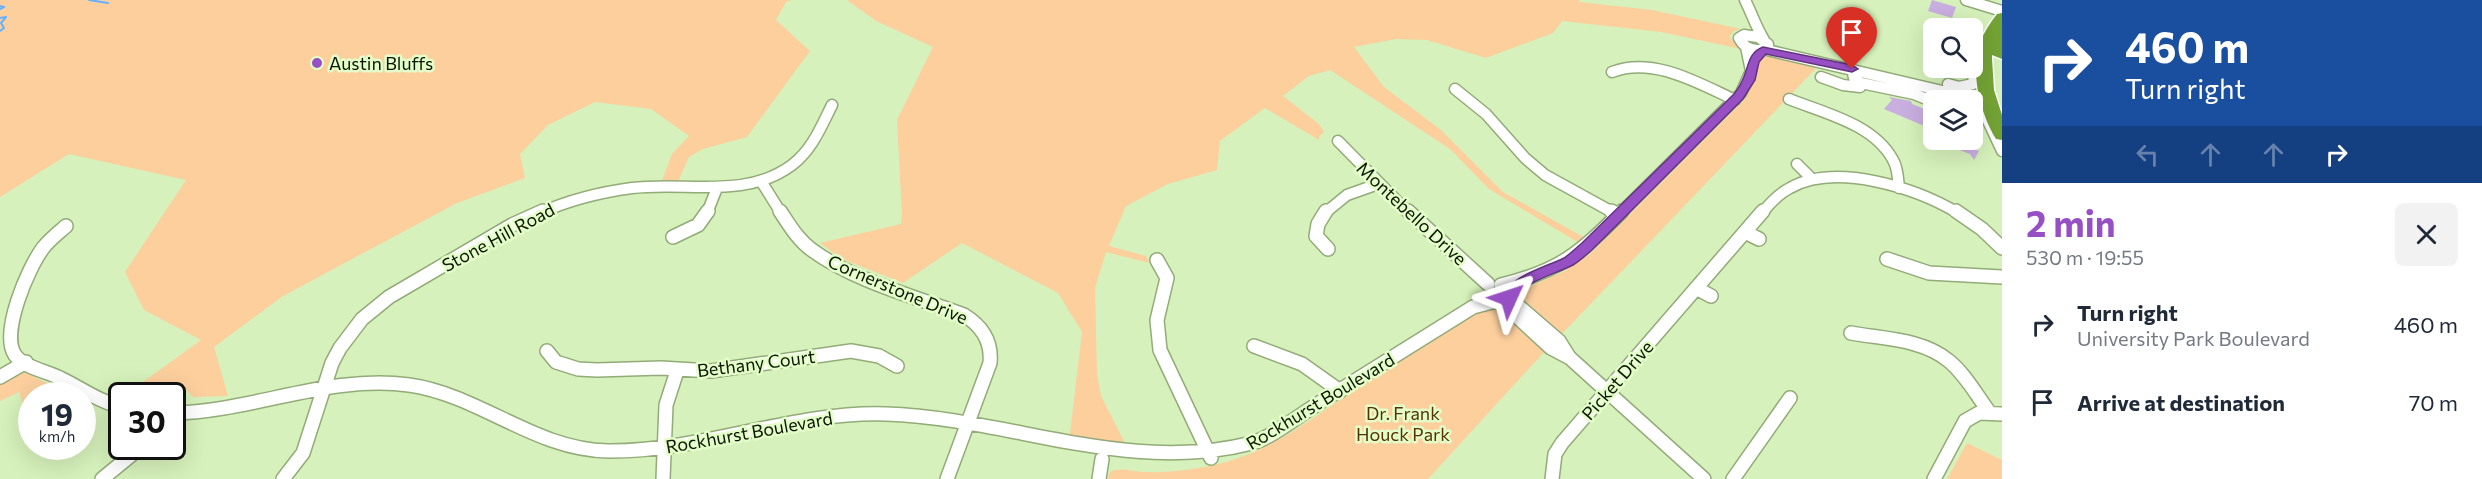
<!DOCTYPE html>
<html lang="en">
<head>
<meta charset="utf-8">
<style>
  :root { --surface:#fff; --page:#f2f2f3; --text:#1f2937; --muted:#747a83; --accent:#9650c4 }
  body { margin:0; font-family:Commissioner,sans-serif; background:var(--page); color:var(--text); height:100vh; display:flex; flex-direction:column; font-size:22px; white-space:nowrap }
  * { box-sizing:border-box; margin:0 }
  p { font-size:20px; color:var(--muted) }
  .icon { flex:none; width:33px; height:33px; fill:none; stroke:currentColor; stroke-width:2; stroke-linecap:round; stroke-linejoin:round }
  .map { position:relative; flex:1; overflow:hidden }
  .panel { display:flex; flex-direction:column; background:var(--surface); width:480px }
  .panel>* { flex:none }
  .top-card { background:#1a4fa0; color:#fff; overflow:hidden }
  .tools { position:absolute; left:1923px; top:18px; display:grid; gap:12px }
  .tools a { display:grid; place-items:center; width:60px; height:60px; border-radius:9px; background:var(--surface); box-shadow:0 6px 24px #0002; font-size:30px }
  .speed { position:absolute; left:18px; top:382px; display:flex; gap:12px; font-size:30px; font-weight:700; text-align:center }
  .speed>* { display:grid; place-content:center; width:78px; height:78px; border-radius:50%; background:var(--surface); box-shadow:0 6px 24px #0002; line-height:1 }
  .speed small { font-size:15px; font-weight:400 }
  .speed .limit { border:3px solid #111; border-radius:9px; background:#fff; color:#111 }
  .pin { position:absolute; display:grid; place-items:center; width:51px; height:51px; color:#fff; margin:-62px -26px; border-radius:50% 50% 50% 0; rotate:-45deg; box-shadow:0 0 6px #0007 }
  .pin .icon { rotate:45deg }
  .me { position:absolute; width:66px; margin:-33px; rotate:48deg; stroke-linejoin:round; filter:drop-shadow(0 0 4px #0008) }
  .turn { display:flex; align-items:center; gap:21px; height:126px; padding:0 24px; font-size:27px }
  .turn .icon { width:78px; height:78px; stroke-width:2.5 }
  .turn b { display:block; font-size:42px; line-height:51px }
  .lanes { display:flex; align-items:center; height:57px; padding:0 24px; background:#0003; justify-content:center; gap:30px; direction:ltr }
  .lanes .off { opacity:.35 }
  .round { display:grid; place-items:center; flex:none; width:63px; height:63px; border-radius:9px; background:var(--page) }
  .overview { display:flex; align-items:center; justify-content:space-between; height:102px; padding:0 24px }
  h1 { font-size:36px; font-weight:700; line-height:45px; color:var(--accent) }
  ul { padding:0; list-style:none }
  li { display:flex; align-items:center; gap:18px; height:78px; padding:0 24px }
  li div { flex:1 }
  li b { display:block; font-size:22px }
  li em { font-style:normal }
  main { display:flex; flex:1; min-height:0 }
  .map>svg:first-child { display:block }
</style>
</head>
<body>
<main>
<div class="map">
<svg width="2002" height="479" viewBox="0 0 2002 479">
  <rect width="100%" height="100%" fill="#d6f1bb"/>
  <!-- green -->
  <path fill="#fccf9d" d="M0,0H792L786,2L776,20L810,51L747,137L703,149L689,157L677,184L661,183L672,154L689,136L651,109L595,102L548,125L520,154L525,178L457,203L283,296L214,347L228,396L193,397L186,390H170L154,396L128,393L201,340L144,310L125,272L186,180L69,154L0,197Z
    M847,0H1579L1580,2L1652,10L1741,29L1734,31L1729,37L1741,49L1661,32L1562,21L1553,33L1486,58L1427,40L1396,39L1354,47L1384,87L1441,130L1503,192L1585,238L1579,243L1489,189L1450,149L1330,70L1309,76L1283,96L1319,124L1324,132L1319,136V140L1265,108L1220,141L1217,170L1168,184L1126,206L1109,246L1146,256L1149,263L1106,252L1095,288L1097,374L1101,396L1130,453L1069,442L1082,332L1058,293L962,243L903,283L842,259L820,243L901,224L902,215L897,120L933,47L876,21Z
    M1769,53L1821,63L1560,336L1524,303L1520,295L1522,290L1565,271L1591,253L1745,99L1755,80L1759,58Z
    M1494,309L1504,313L1546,350L1428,479H1108L1109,473C1117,466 1133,472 1144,472C1172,473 1199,469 1226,462C1284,446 1333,402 1383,370C1415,349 1449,330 1481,310Z
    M25,372L71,396H32L31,442L27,444L20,425L28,420L19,392L0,401V383L16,374Z
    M1967,443L2002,460V479H1947Z"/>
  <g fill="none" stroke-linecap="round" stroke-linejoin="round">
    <!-- stream -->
    <path stroke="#64b1fd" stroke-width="2" d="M89,0L108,3
      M0,6L4,7L0,9
      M0,18L6,17L1,23L4,28L0,31"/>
  </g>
  <!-- building -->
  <path fill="#c9aee0" d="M1932,0L1956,7L1952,18L1928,11Z
    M1889,97L1911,101L1912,104L1927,110L1928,108L1934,109V130L1884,109L1892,100Z
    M1934,140H1971L1967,144L1969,147L1979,151L1974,160L1970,154Z"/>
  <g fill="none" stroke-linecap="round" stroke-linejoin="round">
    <!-- minor-far1 casing -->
    <g stroke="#92ab78" stroke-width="13">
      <path id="minor-far1" d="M1745,0C1752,14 1756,27 1764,40
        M1966,0L2002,11
        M1744,35L1758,37L1768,44V48C1756,52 1745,50 1739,38Z
        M1767,50L1968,97L1981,106L2002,151
        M1852,69L1854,78L1861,83L1914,94L1934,102
        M1612,72C1653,56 1698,83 1735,100
        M1821,77L1843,85L1860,87L1861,83
        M1948,84L1959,87L1973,84L1977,47L1979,44L1988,43
        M1455,89L1486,114L1525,158L1545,175L1614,213
        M1789,99C1824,113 1874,124 1893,160C1898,168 1898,179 1899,188
        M1338,141L1409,213
        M1797,164L1812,179
        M761,181L781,213
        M540,213C567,201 602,192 632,188C685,181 745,200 792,165C812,150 821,127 832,105
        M707,213L717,188
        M1325,213L1347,195L1378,184
        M1620,213L1741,93L1751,71L1746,47
        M1762,213C1770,203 1778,194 1790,188C1836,162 1916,188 1958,213"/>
    </g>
    <!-- minor casing -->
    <g stroke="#92ab78" stroke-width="16">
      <path id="minor" d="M780,211C790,226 798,240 812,250C854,281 916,297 964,315C982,326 992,342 990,363L947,479
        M1326,211L1318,224L1316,236L1328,249
        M1408,211L1488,284
        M1611,211L1618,215
        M1956,211L1982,229L2002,248
        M66,226C58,233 49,240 43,248C28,268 0,333 15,355C24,368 47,371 60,378C81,388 99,402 122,407
        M1745,232L1759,239
        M673,237L698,225L708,211
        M1887,259L1929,273L2002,277
        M1157,260L1167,278L1157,320L1160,350L1211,458
        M1501,285C1560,271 1580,253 1622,211
        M1696,288L1711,296
        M1509,298L1559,341L1569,357
        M1500,301L1551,348L1570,358L1704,479
        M1851,333C1884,339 1923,339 1949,361C1966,375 1977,396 1990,413
        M1254,346L1302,364L1340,391
        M547,351L556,362L578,369L597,370L661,368L711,371L851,351L879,356L897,366
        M0,377L26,362
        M172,413C252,412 329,374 409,385C480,395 535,450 608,451C702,452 792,411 886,414C1009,418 1128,475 1252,443C1271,438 1298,416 1316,405C1368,372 1421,340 1473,307L1496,301
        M102,479L141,447
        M283,479L303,453L332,363L340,348L362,319L389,297L512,225L543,211
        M663,479L666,405L677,371
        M1099,479L1102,459
        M1552,479L1555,454L1562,443L1763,211
        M1733,479L1790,398
        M1934,479L1965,421L1979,413L2002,414"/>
    </g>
    <!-- highway casing -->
    <g stroke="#fff" stroke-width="3">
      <path id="highway" d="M2002,13V59L1992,55V59L1994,90L2002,115V140L1996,139C1980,113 1970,72 1980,43C1984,32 1990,23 1997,14Z"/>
    </g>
    <!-- minor-far1 -->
    <use href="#minor-far1" stroke="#fff" stroke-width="10"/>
    <!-- minor -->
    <use href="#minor" stroke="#fff" stroke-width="13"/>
    <!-- highway -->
    <use href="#highway" fill="#74a335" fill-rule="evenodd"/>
  </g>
  <!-- route -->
  <path fill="#9650c4" stroke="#62347f" stroke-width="1.5" d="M1763,47L1852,65L1858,69L1852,72L1766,54L1759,62L1755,80L1743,99L1592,250C1586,255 1580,261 1573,265C1554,275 1525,280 1514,301H1504L1502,298C1507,277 1546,267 1564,258C1570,254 1576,248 1582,243L1734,94C1737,90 1740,86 1742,81C1749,68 1747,53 1763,47Z"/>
  <!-- markers -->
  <circle fill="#9650c4" stroke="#e3fec8" stroke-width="2" cx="317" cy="63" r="6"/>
  <g text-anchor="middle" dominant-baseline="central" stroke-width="5" stroke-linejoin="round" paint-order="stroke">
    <!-- poi labels -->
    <g font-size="18" fill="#0d1503" stroke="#e3fec8" text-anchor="start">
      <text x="329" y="63">Austin Bluffs</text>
    </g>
    <!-- street labels -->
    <g font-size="18" fill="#0d1503" stroke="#e3fec8">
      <text transform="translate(1412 213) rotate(43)">Montebello Drive</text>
      <text transform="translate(498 237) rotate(-28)">Stone Hill Road</text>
      <text transform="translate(898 289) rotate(23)">Cornerstone Drive</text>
      <text transform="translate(756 363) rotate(-7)">Bethany Court</text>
      <text transform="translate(1617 380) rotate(-49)">Picket Drive</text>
      <text transform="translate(1320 401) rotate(-31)">Rockhurst Boulevard</text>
      <text transform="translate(749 432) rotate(-10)">Rockhurst Boulevard</text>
    </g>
    <!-- park labels -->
    <g font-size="18" fill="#553200" stroke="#e3fec8">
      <text x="1403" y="413">Dr. Frank<tspan x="1403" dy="21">Houck Park</tspan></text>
    </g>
  </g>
</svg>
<div class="tools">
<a><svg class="icon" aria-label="search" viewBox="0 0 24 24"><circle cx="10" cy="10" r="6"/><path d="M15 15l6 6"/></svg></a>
<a><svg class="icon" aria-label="layers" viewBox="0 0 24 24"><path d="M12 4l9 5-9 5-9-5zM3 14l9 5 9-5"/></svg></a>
</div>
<div class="speed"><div>19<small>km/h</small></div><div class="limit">30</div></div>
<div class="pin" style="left:1852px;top:69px;background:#d93025"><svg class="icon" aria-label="arrive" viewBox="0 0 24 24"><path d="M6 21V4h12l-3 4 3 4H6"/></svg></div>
<svg class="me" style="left:1509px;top:298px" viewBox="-20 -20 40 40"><path d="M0-17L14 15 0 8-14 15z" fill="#9650c4" stroke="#fff" stroke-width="4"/></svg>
</div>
<section class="panel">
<div class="top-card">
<div class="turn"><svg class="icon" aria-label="right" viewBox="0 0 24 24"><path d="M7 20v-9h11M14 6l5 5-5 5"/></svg><div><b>460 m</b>Turn right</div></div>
<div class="lanes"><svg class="icon off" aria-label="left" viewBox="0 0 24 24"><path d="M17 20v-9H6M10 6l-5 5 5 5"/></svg><svg class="icon off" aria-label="ahead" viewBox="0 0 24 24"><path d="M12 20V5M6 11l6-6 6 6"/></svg><svg class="icon off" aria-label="ahead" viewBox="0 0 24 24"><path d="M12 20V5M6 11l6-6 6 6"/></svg><svg class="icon" aria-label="right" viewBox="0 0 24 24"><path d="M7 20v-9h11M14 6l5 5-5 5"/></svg></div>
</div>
<div class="overview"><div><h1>2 min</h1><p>530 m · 19:55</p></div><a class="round"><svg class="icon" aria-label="close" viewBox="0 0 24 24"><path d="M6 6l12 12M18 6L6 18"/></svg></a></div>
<ul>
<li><svg class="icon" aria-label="right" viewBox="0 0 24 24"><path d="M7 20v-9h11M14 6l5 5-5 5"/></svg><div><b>Turn right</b><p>University Park Boulevard</p></div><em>460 m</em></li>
<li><svg class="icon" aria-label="arrive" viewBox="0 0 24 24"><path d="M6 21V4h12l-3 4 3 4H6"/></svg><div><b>Arrive at destination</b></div><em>70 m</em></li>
</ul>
</section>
</main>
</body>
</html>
